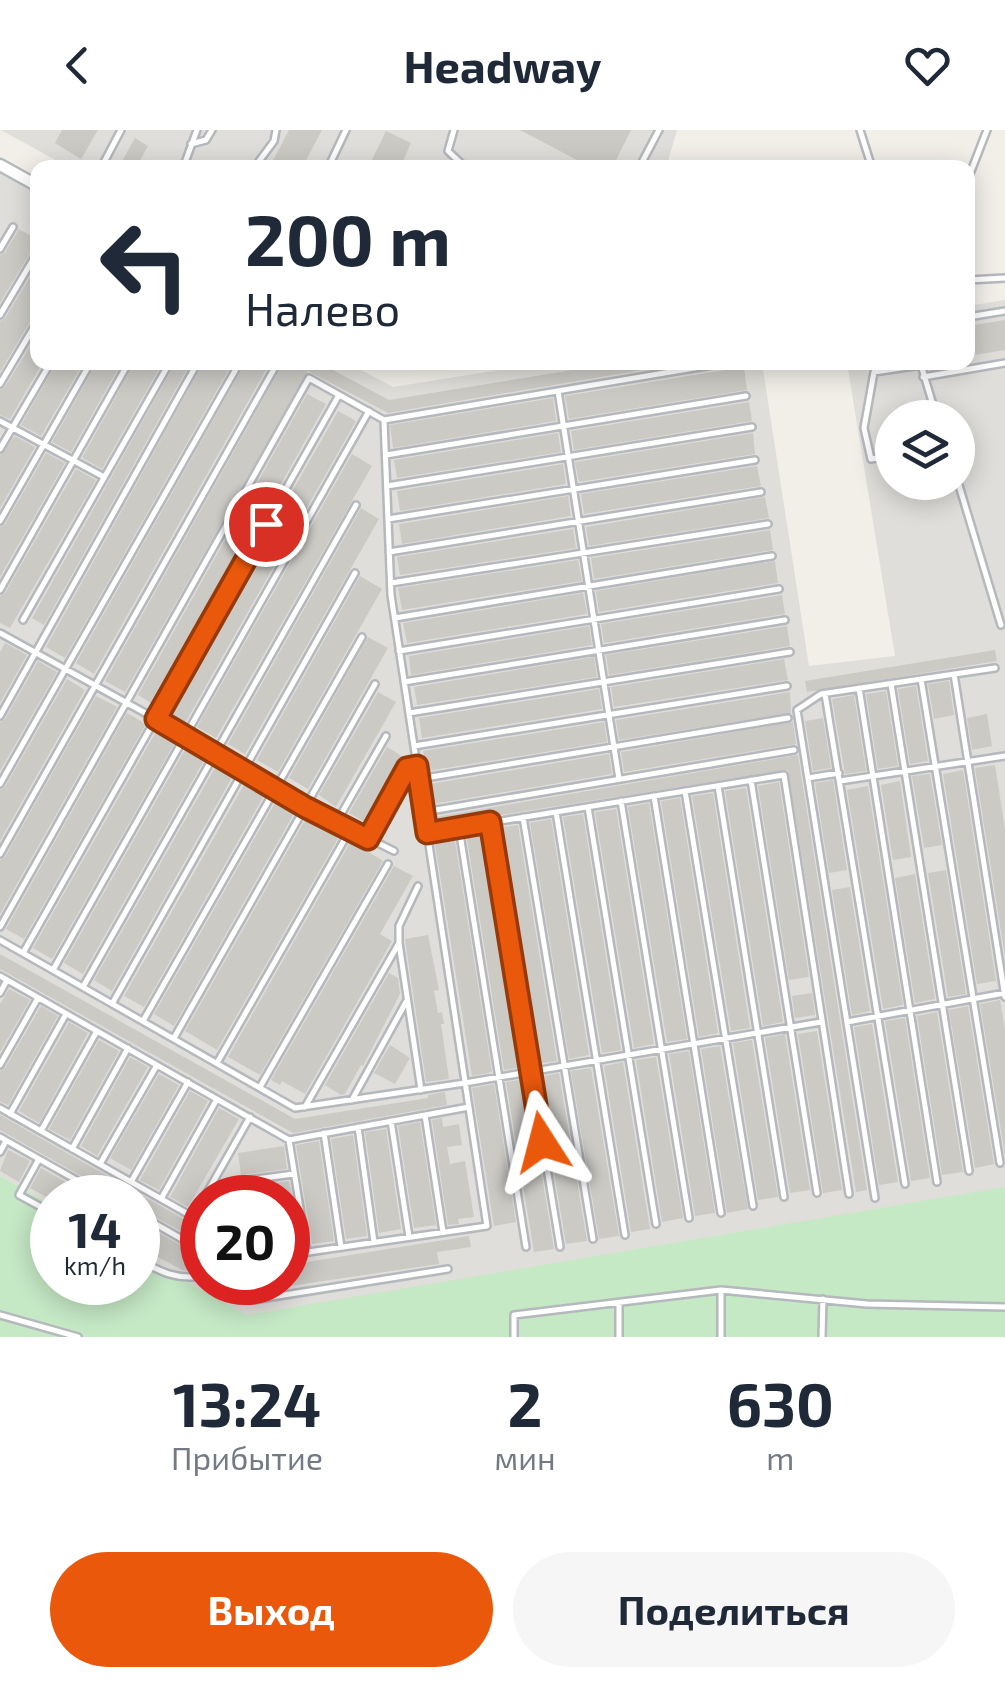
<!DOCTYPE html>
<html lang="ru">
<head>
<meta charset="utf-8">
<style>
  :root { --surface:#fff; --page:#f6f6f7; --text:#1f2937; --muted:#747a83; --accent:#ea580c }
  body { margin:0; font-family:"Exo 2",sans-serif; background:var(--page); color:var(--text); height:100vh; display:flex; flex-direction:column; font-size:38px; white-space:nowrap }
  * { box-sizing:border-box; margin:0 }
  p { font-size:32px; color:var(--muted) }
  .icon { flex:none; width:55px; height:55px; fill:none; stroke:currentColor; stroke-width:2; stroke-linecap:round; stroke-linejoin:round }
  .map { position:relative; height:1207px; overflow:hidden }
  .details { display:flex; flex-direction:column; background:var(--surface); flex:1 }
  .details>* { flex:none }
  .banner { position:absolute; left:30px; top:30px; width:945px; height:210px; border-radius:20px; box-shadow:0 5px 25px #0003; background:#fff; color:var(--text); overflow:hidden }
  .buttons { position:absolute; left:875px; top:270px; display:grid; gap:20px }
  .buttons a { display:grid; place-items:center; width:100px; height:100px; border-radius:50%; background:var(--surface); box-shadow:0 5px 25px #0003; font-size:50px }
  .speed { position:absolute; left:30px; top:1045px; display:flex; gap:20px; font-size:50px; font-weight:700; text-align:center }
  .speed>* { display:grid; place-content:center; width:130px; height:130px; border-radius:50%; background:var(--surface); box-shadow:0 5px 25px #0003; line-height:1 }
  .speed small { font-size:25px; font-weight:400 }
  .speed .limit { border:15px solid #d22; background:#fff; color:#111 }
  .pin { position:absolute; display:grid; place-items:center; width:85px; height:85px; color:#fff; margin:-42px; border:5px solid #fff; border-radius:50%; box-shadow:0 2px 10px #0007 }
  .me { position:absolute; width:110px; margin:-55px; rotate:351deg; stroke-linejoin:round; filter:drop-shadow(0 0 8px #0008) }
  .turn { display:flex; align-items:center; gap:35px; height:210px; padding:0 50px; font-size:45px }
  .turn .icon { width:130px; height:130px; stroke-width:2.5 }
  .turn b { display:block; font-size:70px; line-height:85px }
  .eta { display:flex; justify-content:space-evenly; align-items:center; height:170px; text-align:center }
  .eta b { font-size:60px; font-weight:700; line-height:70px }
  .button { display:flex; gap:20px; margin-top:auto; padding:20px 50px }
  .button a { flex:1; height:115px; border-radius:60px; background:var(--accent); color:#fff; font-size:40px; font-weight:700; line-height:115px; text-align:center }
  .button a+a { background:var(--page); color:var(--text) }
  header { display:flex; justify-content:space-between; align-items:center; height:130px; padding:0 50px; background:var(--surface); font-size:45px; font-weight:700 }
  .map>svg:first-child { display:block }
</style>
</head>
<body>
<header><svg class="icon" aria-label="back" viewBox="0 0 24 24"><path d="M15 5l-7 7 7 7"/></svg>Headway<svg class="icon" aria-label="heart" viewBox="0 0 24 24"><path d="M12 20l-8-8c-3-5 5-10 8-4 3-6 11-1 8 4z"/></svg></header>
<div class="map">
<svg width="1005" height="1207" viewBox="0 0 1005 1207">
  <rect width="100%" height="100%" fill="#f1efe8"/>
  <!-- industrial -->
  <path fill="#e0deda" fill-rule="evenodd" d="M1,0H677L666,38L68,37Z
    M0,43L37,63L38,232L348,233L393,257L542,233H762L809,536L895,526L847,233L968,232V176L1005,170V1072L246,1185L138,1124V1068H52V1075L0,1046ZM892,288H958V352H892ZM202,1068H288V1152H202Z"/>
  <!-- green -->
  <path fill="#c5e8c5" d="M0,1046L52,1075V1152H138V1124L246,1185L1005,1057V1207H0Z"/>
  <!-- building -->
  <path fill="#cccac5" d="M62,0H98L81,29L55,13Z
    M289,0H322L302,38H269Z
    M520,0H631L612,38H592Z
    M386,1L411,13L400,38H368Z
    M135,8L148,16L136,38H118Z
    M19,99L38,110V115L33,118L0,173V125L5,122Z
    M38,134V184L33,187L0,242V191L5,188Z
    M1005,190V220L968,226V196Z
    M38,203V232H43L10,289L0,285V260L5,257Z
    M57,232H84L41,306L21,295Z
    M97,232H122L71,322L52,312Z
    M135,232H163L102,339L82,328Z
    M176,232H191L44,495L32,488Z
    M204,232H233L65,528L46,517Z
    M246,232H258L267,238L94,544L76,533Z
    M284,232H318L389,270L622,232H689L388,283L308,241L125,562L105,551Z
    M744,237L747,260L569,289L565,266Z
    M307,264L326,274L156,576L138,565Z
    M553,268L556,291L393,318L390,295Z
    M749,272L752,291L574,320L571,301Z
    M338,281L356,291L185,593L166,583Z
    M558,303L561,322L397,348L394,330Z
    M753,303L755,324L579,352L575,332Z
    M15,306L35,317L0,378V325Z
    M46,323L65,333L0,447V397L5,394Z
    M352,324L372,336L216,608L197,597Z
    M563,334L566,354L400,381L397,361Z
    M757,336L761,356L584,384L581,364Z
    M76,339L96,350L10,498L0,493V466L5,463Z
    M568,366L571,386L402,414L399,394Z
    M765,367L769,388L589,416L586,397Z
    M361,378L379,389L245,624L228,614Z
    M573,399L576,418L400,445L397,427Z
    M770,400L773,420L594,449L591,428Z
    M578,430L582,451L402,480L398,458Z
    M775,431L778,453L599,482L596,461Z
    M360,446L382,459L278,642L257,630Z
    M583,463L587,484L407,513L403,493Z
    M782,465L785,484L604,513L601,494Z
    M589,496L592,515L411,545L409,526Z
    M787,496L790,516L609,545L606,525Z
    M368,507L388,518L308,659L289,648Z
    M5,513L27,525L0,573V522Z
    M995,520L997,531L807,562L805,551Z
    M594,527L597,547L417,575L414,557Z
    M784,529L788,550L614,577L611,557Z
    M38,531L57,542L0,641V592L5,589Z
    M67,549L85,560L0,711V660L5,657Z
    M949,551L954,585L934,589L928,554Z
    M916,556L928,631L910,634L898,559Z
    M599,559L602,579L422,608L419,588Z
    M886,561L898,636L878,639L866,564Z
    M378,562L396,572L336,677L319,665Z
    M790,562L791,583L619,610L616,590Z
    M854,565L866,641L845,644L832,569Z
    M96,566L117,577L0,784V730L5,727Z
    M127,583L146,594L24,809L6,799Z
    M987,584L992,616L972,620L967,588Z
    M823,588L831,638L813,641L805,591Z
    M604,592L607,612L427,641L423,621Z
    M793,592L796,614L624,642L621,622Z
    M158,598L177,609L52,829L33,818Z
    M187,616L206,627L83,844L64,833Z
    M387,617L405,628L368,694L349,683Z
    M609,624L612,644L433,674L430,654Z
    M798,625L867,1060L856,1062L788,640L436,695L435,687Z
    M217,634L234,644L112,861L94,850Z
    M995,635L1005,699V827L975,638Z
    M963,640L996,851L977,854L943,644Z
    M930,644L942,715L924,718L912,646Z
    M833,650L847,740L829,743L815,653Z
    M246,651L266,662L144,877L124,866Z
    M900,651L911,727L893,730L881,655Z
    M779,652L809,847L789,850L758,656Z
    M868,656L903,875L883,879L847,660Z
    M746,658L783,892L763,896L725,661Z
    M713,663L750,898L731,901L692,666Z
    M680,668L718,903L699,907L661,671Z
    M277,669L296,680L174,896L154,884Z
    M649,673L687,909L667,912L628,677Z
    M616,679L654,914L634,918L595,682Z
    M583,684L621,920L602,923L563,687Z
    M308,685L340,705L217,920L185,901Z
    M551,689L589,925L569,929L530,693Z
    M518,695L557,931L536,934L497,698Z
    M485,700L524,937L504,940L466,703Z
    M454,705L492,942L472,946L434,708Z
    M351,711L383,731L260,945L228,927Z
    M394,736L413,746L380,804L392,811L305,964L282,951L280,955L271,950Z
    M946,740L966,864L948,867L928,743Z
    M915,744L935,869L915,873L895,748Z
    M850,757L870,881L852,885L832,760Z
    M428,805L439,860L434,861L438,883L442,882L444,894H441L449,949L426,952L405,809Z
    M0,824L295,989L428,968V965L445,962L447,975L293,1003L0,839Z
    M389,843L398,848L400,864L363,936L361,935L345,964L341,965L325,955Z
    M9,859L30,870L0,922V874Z
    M812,863L815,885L795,888L792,866Z
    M1000,870L1005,899V1025L980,874Z
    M41,876L58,886L8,975L0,972V941L5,938Z
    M968,876L994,1034L975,1038L949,880Z
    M937,882L963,1042L942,1045L917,886Z
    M905,888L930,1048L911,1051L885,891Z
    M69,892L88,903L39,993L19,981Z
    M872,894L898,1052L879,1055L854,897Z
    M817,901L842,1060L823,1063L798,904Z
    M785,904L810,1060L790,1063L765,908Z
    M99,910L119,921L70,1010L49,999Z
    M752,910L778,1067L758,1070L733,913Z
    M390,915L410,928L395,954L374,943Z
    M720,916L748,1079L727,1083L701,919Z
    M689,921L715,1083L695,1086L669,924Z
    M130,927L148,937L97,1026L81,1016Z
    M656,927L683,1088L662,1092L636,930Z
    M623,932L650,1099L631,1102L604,936Z
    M591,938L619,1106L599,1109L571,941Z
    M559,943L587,1111L566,1114L538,947Z
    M159,944L179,955L131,1040L110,1028Z
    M526,949L554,1119L534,1122L506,952Z
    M494,954L516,1092L494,1096L472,958Z
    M190,961L208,971L159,1060L140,1050Z
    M219,978L239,989L188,1077L170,1067Z
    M0,985L182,1088L201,1100L194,1108L138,1078V1068H114L111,1063L0,1000Z
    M442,988L443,997L459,994L462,1015L447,1017L450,1034L465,1031L474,1087L458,1089L459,1094L448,1095L432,990Z
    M420,992L436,1095L414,1098L398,996Z
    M386,999L401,1099L379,1103L365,1002Z
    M353,1005L367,1106L346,1109L331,1009Z
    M319,1011L334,1111L312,1114L296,1015Z
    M284,1016L287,1039L241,1045L238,1023Z
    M8,1020L30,1031L19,1052L0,1041Z
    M41,1038L94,1068H52V1070L30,1058Z
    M289,1051L293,1072L288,1073V1068H245L243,1057Z
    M138,1091L193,1122L198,1123L202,1118L191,1141L182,1140L138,1116Z
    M469,1106L471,1117L437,1122L439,1134L249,1162L247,1152H288V1135Z"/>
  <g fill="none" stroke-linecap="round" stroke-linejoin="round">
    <!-- service casing -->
    <g stroke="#b5b8bc" stroke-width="10">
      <path id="service" d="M454,0L448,21L466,38
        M860,0L872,38
        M191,14L206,10L212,0
        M755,35L763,38
        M101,38L121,0
        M183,38L197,0
        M254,38L274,11L276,0
        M328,38L346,0
        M639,38L659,0
        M968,49L987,0
        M0,119L13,97
        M968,150L1005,148
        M0,185L38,121
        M968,187L1005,181
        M921,235L937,288
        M923,247L1005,233
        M0,254L38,190
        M558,261L619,649
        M0,291L104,347
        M0,319L51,232
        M386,325L746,266
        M892,326L871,329L864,298L874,242L921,235
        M958,352L1001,495
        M387,356L752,297
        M388,389L755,330
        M0,391L91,232
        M389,422L761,362
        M391,453L768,394
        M0,460L129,232
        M395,488L772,426
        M23,490L170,232
        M0,503L185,605L305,677L394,721
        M399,521L779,459
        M954,544L1005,867
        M921,549L1000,1033
        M404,552L785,490
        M891,554L969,1041
        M859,558L937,1052
        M825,564L905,1054
        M409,583L790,522
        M0,586L198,232
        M414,616L787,556
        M808,648L839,643
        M419,649L788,588
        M751,650L817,1063
        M840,651L1005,626
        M0,654L240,232
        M718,656L784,1067
        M685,661L753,1076
        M654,666L721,1083
        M621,671L689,1088
        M588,677L656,1094
        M424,682L794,620
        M556,682L625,1105
        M523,687L593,1109
        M490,692L560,1117
        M336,693L386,606
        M459,698L526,1117
        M427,703L784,645L849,1064
        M368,709L407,638L417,636
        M0,724L278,232
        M0,797L309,248L384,290
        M0,810L295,978L465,953L821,892
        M399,813V796L418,756
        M23,823L339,265
        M53,840L369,281
        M0,846L289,1010L469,977
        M83,857L356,375
        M0,863L7,850
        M112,874L355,443
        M143,891L362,507
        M847,892L1005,863
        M174,908L375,554
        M217,933L350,700
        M0,935L38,868
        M260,957L388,734
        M352,970L406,872
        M305,977L399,813L421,960
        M0,978L202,1092
        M10,984L66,884
        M425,985L443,1102
        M391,991L409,1107
        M358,997L374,1112
        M41,1001L97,901
        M324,1003L341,1117
        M0,1007L108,1068
        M289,1010L307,1122
        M72,1019L128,918
        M0,1022L6,1011
        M39,1029L19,1065L52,1083
        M100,1034L157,935
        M131,1052L188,952
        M233,1052L294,1044
        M204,1068L250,987
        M875,1068L797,580L821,564L995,538
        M161,1069L217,969
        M288,1079L300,1077
        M138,1084L196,1117L202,1106
        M193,1087L202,1071
        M288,1125L487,1096L391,465L384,290L730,232
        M138,1129C160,1142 177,1150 202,1146
        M234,1152L237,1165L253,1170L448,1139
        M619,1173V1207
        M0,1185L78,1207
        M514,1207V1185L721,1160L867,1174L1005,1177
        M721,1207V1160
        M822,1207L823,1169"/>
    </g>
    <!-- minor casing -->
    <g stroke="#b5b8bc" stroke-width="15">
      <path id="minor" d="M0,35L38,56"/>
    </g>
    <!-- service -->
    <use href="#service" stroke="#fff" stroke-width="5"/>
    <!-- minor -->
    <use href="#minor" stroke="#fff" stroke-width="10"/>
  </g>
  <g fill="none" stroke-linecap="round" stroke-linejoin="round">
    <!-- route casing -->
    <g stroke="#983908" stroke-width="25">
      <path id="route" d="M266,394L156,589L305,677L368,709L407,638L417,636L427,703L490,692L542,1012"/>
    </g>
    <!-- route -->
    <use href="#route" stroke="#ea580c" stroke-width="18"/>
  </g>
</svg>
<div class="buttons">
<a><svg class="icon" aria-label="layers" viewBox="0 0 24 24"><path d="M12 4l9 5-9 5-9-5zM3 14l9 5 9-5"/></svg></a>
</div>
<div class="speed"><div>14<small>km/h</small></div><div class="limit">20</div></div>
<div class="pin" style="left:266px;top:394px;background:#d93025"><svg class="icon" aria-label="arrive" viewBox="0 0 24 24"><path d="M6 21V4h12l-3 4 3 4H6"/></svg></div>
<svg class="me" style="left:542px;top:1012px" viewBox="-20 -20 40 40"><path d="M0-17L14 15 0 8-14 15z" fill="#ea580c" stroke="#fff" stroke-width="4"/></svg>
<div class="banner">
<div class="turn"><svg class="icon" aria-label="left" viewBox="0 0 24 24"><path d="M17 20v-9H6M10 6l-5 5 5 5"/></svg><div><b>200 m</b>Налево</div></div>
</div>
</div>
<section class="details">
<div class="eta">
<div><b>13:24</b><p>Прибытие</p></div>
<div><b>2</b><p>мин</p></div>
<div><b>630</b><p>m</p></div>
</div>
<div class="button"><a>Выход</a><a>Поделиться</a></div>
</section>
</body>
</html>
